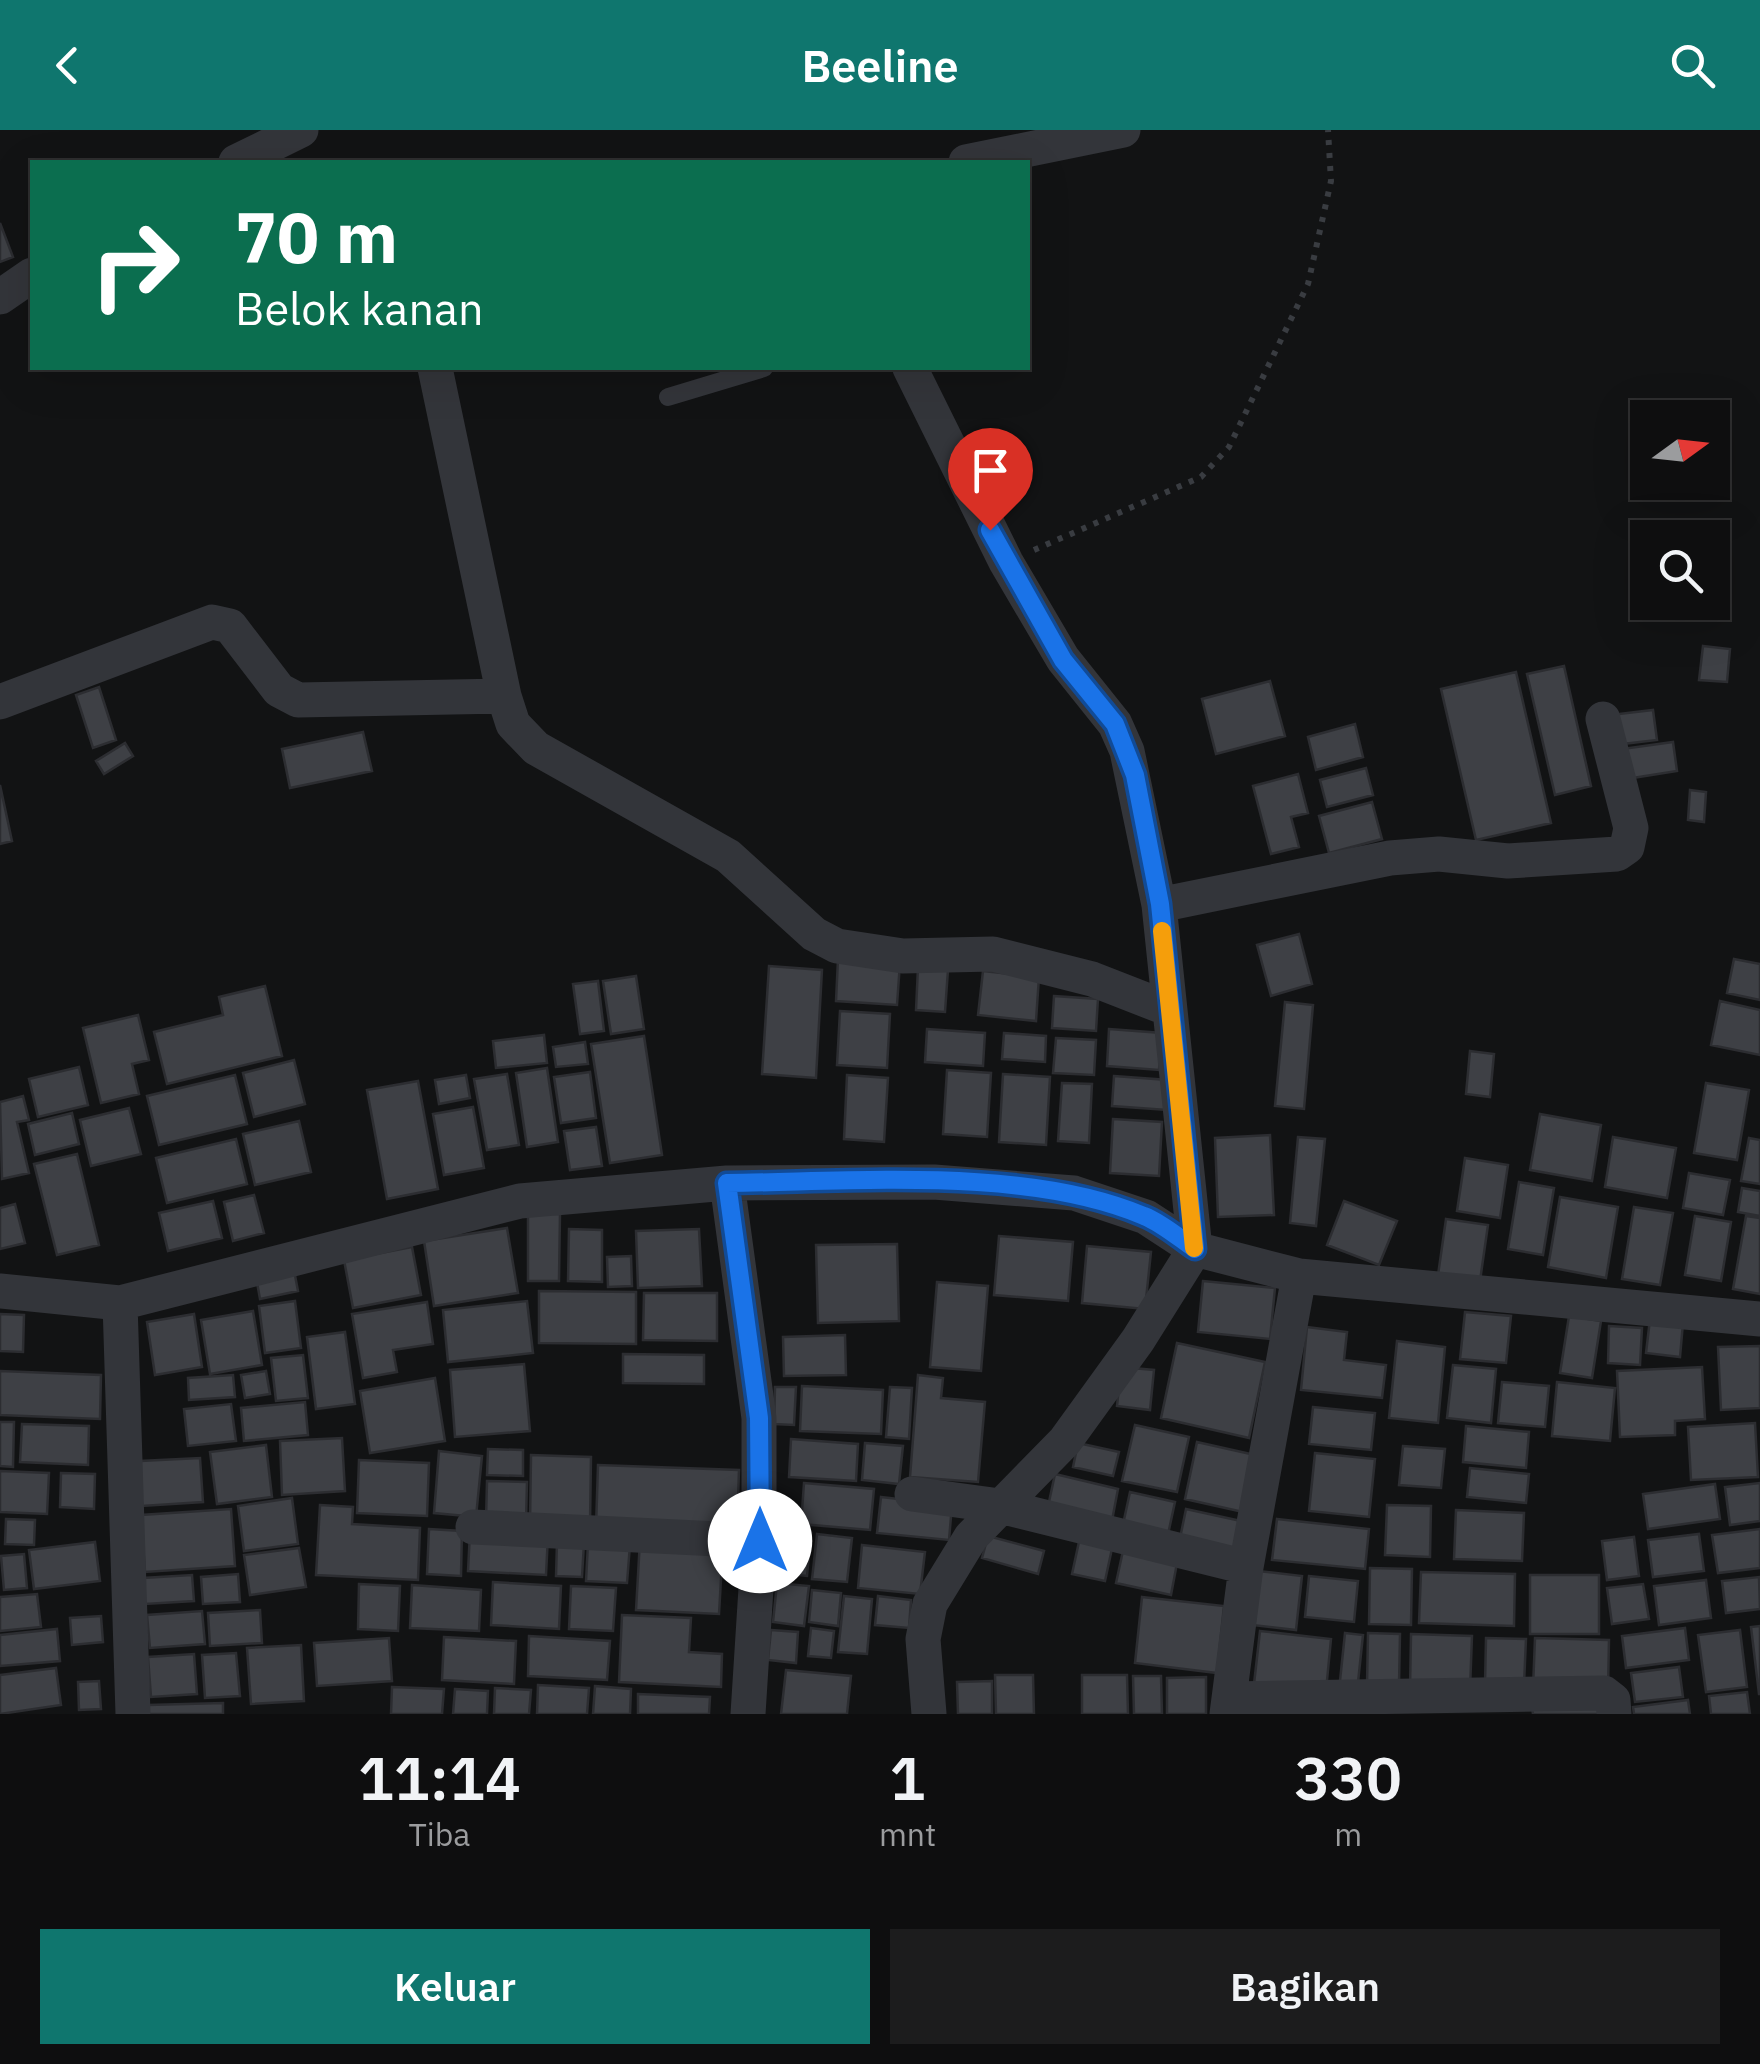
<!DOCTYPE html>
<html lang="id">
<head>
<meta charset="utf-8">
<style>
  :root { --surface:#0e0e0f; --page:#1c1c1d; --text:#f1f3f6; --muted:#9b9c9e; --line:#2e2e2f; --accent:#0f766e }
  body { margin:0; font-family:"IBM Plex Sans",sans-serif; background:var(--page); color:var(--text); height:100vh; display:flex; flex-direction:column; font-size:38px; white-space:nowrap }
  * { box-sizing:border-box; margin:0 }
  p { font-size:32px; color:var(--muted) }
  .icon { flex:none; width:55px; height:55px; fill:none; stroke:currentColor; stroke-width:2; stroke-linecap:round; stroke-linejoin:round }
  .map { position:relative; height:1584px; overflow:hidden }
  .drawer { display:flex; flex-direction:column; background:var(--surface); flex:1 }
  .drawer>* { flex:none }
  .banner { position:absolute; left:30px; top:30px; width:1000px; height:210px; border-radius:0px; box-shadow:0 10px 40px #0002,0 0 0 2px var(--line); background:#0b6e4f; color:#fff; overflow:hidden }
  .needle { width:65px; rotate:75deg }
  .buttons { position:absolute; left:1630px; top:270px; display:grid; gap:20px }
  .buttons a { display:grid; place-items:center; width:100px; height:100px; border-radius:0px; background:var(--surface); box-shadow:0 10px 40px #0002,0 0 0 2px var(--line); font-size:50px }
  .pin { position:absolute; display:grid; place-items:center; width:85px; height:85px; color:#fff; margin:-102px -42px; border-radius:50% 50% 50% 0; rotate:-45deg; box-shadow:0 0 10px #0007 }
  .pin .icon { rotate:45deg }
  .me { position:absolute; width:110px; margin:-55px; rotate:0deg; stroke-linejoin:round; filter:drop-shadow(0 0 8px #0008) }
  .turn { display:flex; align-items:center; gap:35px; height:210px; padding:0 40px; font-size:45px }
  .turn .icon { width:130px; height:130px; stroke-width:2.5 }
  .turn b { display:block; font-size:70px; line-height:85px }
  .eta { display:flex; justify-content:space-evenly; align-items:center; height:170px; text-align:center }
  .eta b { font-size:60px; font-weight:600; line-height:70px }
  .cta { display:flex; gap:20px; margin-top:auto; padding:20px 40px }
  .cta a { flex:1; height:115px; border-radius:0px; background:var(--accent); color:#fff; font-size:40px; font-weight:600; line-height:115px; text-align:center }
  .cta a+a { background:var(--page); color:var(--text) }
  header { display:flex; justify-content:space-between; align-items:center; height:130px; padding:0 40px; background:var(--accent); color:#fff; font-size:45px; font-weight:600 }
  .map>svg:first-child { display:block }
</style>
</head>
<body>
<header><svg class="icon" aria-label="back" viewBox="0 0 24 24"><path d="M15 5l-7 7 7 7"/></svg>Beeline<svg class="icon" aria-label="search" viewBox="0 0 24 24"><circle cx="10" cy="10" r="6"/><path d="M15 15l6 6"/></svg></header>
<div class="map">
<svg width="1760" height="1584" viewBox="0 0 1760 1584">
  <rect width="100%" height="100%" fill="#121314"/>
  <!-- building -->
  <path fill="#3e4045" stroke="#2c2d31" stroke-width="2.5" d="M0,93L13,127L0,132Z
    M1703,516L1730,519L1727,552L1699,550Z
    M1564,536L1591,656L1555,665L1527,544Z
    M1516,542L1551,693L1476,710L1441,559Z
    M1270,551L1285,606L1216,624L1202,569Z
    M99,557L116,610L93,618L76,565Z
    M1653,580L1657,610L1614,615L1610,585Z
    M1355,594L1363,627L1316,640L1308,607Z
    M363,602L372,641L290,658L282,619Z
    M1673,612L1677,641L1620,650L1615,620Z
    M125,613L133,626L104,644L96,631Z
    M1366,638L1373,665L1327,677L1320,650Z
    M1298,644L1308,683L1291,687L1299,717L1271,724L1253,656Z
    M0,655L12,711L0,714Z
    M1690,660L1706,662L1704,692L1688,690Z
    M1372,672L1382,709L1329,723L1319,686Z
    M1299,804L1312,854L1271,866L1257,815Z
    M838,829L900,833L897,875L836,871Z
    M1734,829L1760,834V870L1727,863Z
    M769,836L822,840L816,948L762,944Z
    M918,837L948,840L945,882L916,880Z
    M983,841L1039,847L1036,891L978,885Z
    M636,846L644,899L611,904L603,851Z
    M598,851L604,901L580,904L573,854Z
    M265,856L282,926L167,954L154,902L223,885L219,867Z
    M1054,866L1098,869L1096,901L1052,898Z
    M1720,871L1760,880V925L1711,915Z
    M1285,872L1313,875L1304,979L1275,976Z
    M840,881L890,884L887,938L837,935Z
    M138,885L149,930L132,934L139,964L101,973L83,898Z
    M927,899L985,903L983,936L925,932Z
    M1109,899L1162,903L1159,940L1107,936Z
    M1004,903L1046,906L1045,932L1002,929Z
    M544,905L547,933L496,938L493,911Z
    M644,906L662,1025L610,1033L591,914Z
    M1056,908L1096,910L1094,945L1053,943Z
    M585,912L588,934L556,937L553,917Z
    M1470,921L1494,924L1490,967L1466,964Z
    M294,930L305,974L254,987L243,943Z
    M79,937L88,975L38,987L29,949Z
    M547,938L558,1012L527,1017L516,943Z
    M947,940L991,943L987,1007L943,1004Z
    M590,942L596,988L561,993L554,947Z
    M507,944L519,1015L487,1020L474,949Z
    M1003,944L1050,947L1046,1015L999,1012Z
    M235,945L247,994L159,1015L147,966Z
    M466,945L470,968L439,974L435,950Z
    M847,945L888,948L884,1012L844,1009Z
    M1114,946L1168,950L1167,980L1112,976Z
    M418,951L438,1059L387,1069L367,960Z
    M1062,953L1092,954L1089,1013L1058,1011Z
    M1706,953L1749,960L1737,1030L1694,1023Z
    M23,966L29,990L17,992L29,1043L2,1049L0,972Z
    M473,977L484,1038L444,1045L433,984Z
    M129,978L141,1024L91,1036L80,990Z
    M72,983L79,1014L35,1025L28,994Z
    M1540,984L1601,995L1592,1051L1530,1040Z
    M1113,989L1162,992L1159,1046L1110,1043Z
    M299,991L311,1042L255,1055L243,1004Z
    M596,997L602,1036L570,1040L564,1001Z
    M1270,1005L1274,1085L1218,1087L1215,1008Z
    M1298,1007L1325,1009L1316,1096L1290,1093Z
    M1613,1007L1676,1018L1667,1068L1605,1057Z
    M1749,1008L1760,1010V1054L1741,1051Z
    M236,1009L247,1054L167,1073L156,1028Z
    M77,1024L99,1115L57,1125L34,1034Z
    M1465,1028L1508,1035L1500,1088L1457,1081Z
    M1689,1043L1730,1050L1723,1085L1683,1078Z
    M1519,1052L1554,1058L1543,1125L1508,1119Z
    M1742,1058L1760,1061V1086L1738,1082Z
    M254,1065L264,1103L233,1111L224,1072Z
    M1560,1067L1618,1077L1606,1148L1548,1137Z
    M213,1071L222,1108L168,1121L159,1083Z
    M1344,1071L1397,1091L1379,1135L1327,1115Z
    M15,1074L25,1113L0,1119V1078Z
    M1634,1077L1673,1083L1660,1155L1622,1149Z
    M528,1083L560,1084L559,1151H528Z
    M1695,1086L1731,1092L1721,1151L1685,1145Z
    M1746,1086L1760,1088V1164L1733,1159Z
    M1446,1089L1488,1095L1480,1151L1438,1145Z
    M507,1098L518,1163L434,1176L424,1111Z
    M569,1099L602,1100V1152L568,1151Z
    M699,1099L702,1156L638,1158L636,1101Z
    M999,1106L1073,1112L1068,1171L994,1165Z
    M897,1114L899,1191L818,1193L816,1115Z
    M1087,1116L1151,1122L1145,1179L1082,1173Z
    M412,1117L421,1165L353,1178L344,1130Z
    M631,1126L632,1156L608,1157L607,1127Z
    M294,1140L298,1161L260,1169L256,1147Z
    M1203,1151L1275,1158L1270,1209L1198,1202Z
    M937,1152L988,1156L981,1241L930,1237Z
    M539,1161L636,1162V1214L539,1213Z
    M644,1163H717V1211L643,1210Z
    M295,1171L301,1218L265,1223L259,1176Z
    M527,1171L533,1223L448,1232L443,1180Z
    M427,1172L433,1214L393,1220L397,1242L363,1248L352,1184Z
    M253,1181L262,1235L210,1244L201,1190Z
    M1465,1182L1511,1186L1506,1233L1460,1229Z
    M0,1184L24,1185L23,1222L0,1221Z
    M194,1184L202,1237L155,1245L147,1192Z
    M1569,1186L1601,1191L1592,1248L1560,1243Z
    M1650,1189L1683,1193L1680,1227L1646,1223Z
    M1609,1196L1642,1198L1640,1235L1608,1233Z
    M1307,1197L1347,1202L1344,1230L1386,1235L1382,1268L1301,1260Z
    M345,1202L355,1274L316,1279L307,1207Z
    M845,1205L846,1245L784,1246L783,1207Z
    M1397,1211L1445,1217L1438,1293L1389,1288Z
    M1177,1213L1265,1232L1249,1308L1161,1288Z
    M1760,1216V1278L1721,1280L1718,1217Z
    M623,1224L704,1225V1254L623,1253Z
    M303,1225L308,1268L276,1271L271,1228Z
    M524,1234L530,1301L455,1307L450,1240Z
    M1453,1235L1496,1239L1491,1293L1447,1288Z
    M1121,1237L1154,1240L1150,1280L1117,1276Z
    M1702,1237L1705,1289L1675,1291V1305L1620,1307L1617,1241Z
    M0,1241L101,1245L100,1289L0,1285Z
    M266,1241L270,1264L245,1268L241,1245Z
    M233,1245L235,1267L189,1270L188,1248Z
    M918,1245L943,1248L941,1268L985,1272L978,1352L910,1347Z
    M435,1248L445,1311L370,1323L360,1261Z
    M1502,1252L1549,1256L1545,1297L1498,1293Z
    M1557,1252L1615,1258L1610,1311L1552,1306Z
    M802,1256L883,1260L881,1304L800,1301Z
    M775,1257H796L794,1295L774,1294Z
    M890,1257L912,1258L909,1309L886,1307Z
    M305,1272L308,1305L244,1311L241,1278Z
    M231,1274L236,1311L188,1316L184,1279Z
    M1313,1277L1375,1283L1371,1320L1309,1314Z
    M0,1292H14L13,1337L0,1336Z
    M1755,1293L1758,1347L1691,1350L1688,1297Z
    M22,1294L89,1296L88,1335L20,1332Z
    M1135,1295L1189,1307L1177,1362L1122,1351Z
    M1466,1296L1529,1302L1526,1338L1463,1332Z
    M342,1308L345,1361L282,1365L280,1311Z
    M791,1309L858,1314L856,1351L789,1347Z
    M1197,1312L1255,1325L1243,1382L1185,1369Z
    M865,1313L903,1316L899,1354L862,1350Z
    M1078,1313L1119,1322L1113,1346L1073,1337Z
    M266,1315L272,1367L217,1374L210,1322Z
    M1403,1316L1445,1319L1441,1358L1399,1355Z
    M488,1319L523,1320V1346L487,1345Z
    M439,1321L482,1326L476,1387L434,1383Z
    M1315,1323L1375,1329L1369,1387L1309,1381Z
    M531,1325L591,1327L590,1395L530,1393Z
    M200,1328L203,1372L142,1376L140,1331Z
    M359,1330L429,1333L427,1386L357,1383Z
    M598,1335L739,1340L737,1401L596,1397Z
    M1470,1338L1529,1344L1526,1373L1467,1367Z
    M0,1341L49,1343L47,1384L0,1382Z
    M61,1343L95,1344L94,1379L60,1377Z
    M1055,1344L1118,1359L1111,1396L1047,1381Z
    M487,1351L527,1352L526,1391L486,1390Z
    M804,1353L874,1359L870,1400L801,1394Z
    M1760,1353V1391L1730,1395L1725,1357Z
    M1715,1354L1720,1389L1648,1399L1643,1364Z
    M1130,1362L1175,1372L1167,1409L1122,1399Z
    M881,1367L952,1375L949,1410L877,1403Z
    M292,1368L298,1414L244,1421L238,1376Z
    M320,1375L353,1377L352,1394L420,1398L418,1450L316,1445Z
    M1387,1375L1431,1376L1430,1427L1385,1425Z
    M231,1379L235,1436L145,1442L141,1385Z
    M1186,1379L1241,1391L1233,1425L1179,1413Z
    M1456,1380L1524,1383L1522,1431L1454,1429Z
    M6,1389L35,1390L34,1415L5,1414Z
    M1277,1389L1369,1399L1365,1439L1272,1430Z
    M429,1399L462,1401L461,1446L427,1444Z
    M1760,1399V1438L1718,1443L1712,1405Z
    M781,1400L811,1403L807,1446L777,1443Z
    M470,1402L548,1406L546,1445L468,1441Z
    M817,1404L852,1408L847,1452L812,1449Z
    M1699,1404L1704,1441L1653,1447L1648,1410Z
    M988,1406L1044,1421L1038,1444L982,1428Z
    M1080,1407L1113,1414L1105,1451L1072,1444Z
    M1634,1407L1639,1446L1607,1450L1602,1411Z
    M640,1410L723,1415L719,1484L636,1480Z
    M95,1412L100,1451L34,1459L29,1420Z
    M557,1412L584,1413L582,1447L556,1446Z
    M588,1413L630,1415L627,1453L586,1451Z
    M862,1415L925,1422L920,1464L858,1458Z
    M1124,1416L1178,1428L1171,1465L1116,1453Z
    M299,1418L306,1457L250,1465L244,1425Z
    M24,1424L27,1458L4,1460L1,1426Z
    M1370,1438L1412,1439L1411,1495L1369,1494Z
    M1258,1441L1302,1446L1296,1500L1252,1495Z
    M1421,1442L1515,1444L1514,1496L1419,1493Z
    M238,1444L240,1472L203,1474L201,1447Z
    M192,1445L194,1471L145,1474L143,1448Z
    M1530,1445H1599V1504H1530Z
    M1309,1446L1358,1451L1354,1492L1305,1487Z
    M1759,1447L1760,1479L1726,1483L1722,1451Z
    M1706,1450L1711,1488L1659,1495L1654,1456Z
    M493,1452L561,1456L559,1499L491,1495Z
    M777,1453L809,1456L804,1496L773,1492Z
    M359,1454L400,1456L398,1501L358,1499Z
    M1643,1454L1649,1489L1612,1494L1607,1458Z
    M412,1455L481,1460L479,1501L410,1498Z
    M571,1456L616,1458L613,1501L569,1499Z
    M812,1460L841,1463L838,1496L809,1492Z
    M37,1464L41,1497L0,1501V1467Z
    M844,1466L872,1469L867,1524L838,1522Z
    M878,1466L911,1470L909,1498L875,1495Z
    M1142,1467L1224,1476L1217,1543L1135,1533Z
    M260,1480L262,1513L210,1516L208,1483Z
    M202,1481L205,1514L150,1518L147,1485Z
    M622,1485L691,1488L689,1522L722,1524L721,1557L619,1552Z
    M101,1486L103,1512L72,1515L70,1488Z
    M1760,1496V1564H1759L1751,1497Z
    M811,1498L834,1501L831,1528L808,1526Z
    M1685,1498L1689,1530L1626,1538L1622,1506Z
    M57,1499L60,1531L0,1536V1505Z
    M771,1500L798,1502L796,1533L768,1530Z
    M1740,1500L1747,1557L1706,1562L1698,1505Z
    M1260,1501L1331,1509L1326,1561L1254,1554Z
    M1345,1503L1363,1505L1357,1562L1339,1560Z
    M1368,1503L1400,1504L1399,1556L1367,1555Z
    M1411,1504L1472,1506L1470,1560L1410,1558Z
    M529,1506L610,1511L607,1550L528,1546Z
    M444,1507L516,1511L514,1554L442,1550Z
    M389,1508L392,1551L317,1556L314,1513Z
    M1486,1508L1526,1509L1524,1555L1485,1554Z
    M1535,1508L1609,1510L1608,1560L1533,1558Z
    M301,1515L304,1571L251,1574L247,1518Z
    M236,1523L240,1566L205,1568L202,1525Z
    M194,1524L197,1564L151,1567L148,1527Z
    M1679,1537L1683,1567L1635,1572L1631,1543Z
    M56,1538L61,1575L0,1584V1545Z
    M786,1540L851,1546L847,1584H781Z
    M995,1545H1033L1034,1584H996Z
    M1082,1545H1127L1128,1584H1082Z
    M1133,1546H1161L1162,1584H1134Z
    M1206,1547V1584H1167V1548Z
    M99,1551L101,1579L79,1580L78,1552Z
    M992,1551V1584H958L957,1552Z
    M538,1555L589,1558L587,1584H537Z
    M595,1556L631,1559L630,1584H593Z
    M392,1557L444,1559L442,1584H391Z
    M495,1558L531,1560L529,1584H494Z
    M455,1559L488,1561L487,1584H453Z
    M1747,1562L1750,1584H1711L1709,1566Z
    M638,1564L710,1567L709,1584H638Z
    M1688,1570L1690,1584H1634L1633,1577Z
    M223,1573V1584H148V1575Z
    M1532,1578H1606L1607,1584H1533Z"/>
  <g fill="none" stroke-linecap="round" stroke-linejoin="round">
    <!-- path -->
    <path stroke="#393c41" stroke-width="6" stroke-dasharray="5 8" stroke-linecap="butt" d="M1034,420L1201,347L1229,317L1308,154L1331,51L1328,0"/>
    <!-- service -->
    <path stroke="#33353a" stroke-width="18" d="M668,267L764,238"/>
    <!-- minor -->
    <path stroke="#33353a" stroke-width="35" d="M236,32L301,0
      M966,32L1123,0
      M0,167L32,145
      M435,238L504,566
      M910,238L1006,432L1063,529L1115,594L1127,621L1159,775L1195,1119L1138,1210L1065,1311L971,1407L930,1474L923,1509L929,1584
      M0,572L212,492L230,496L279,560L298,570L504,566L513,594L536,618L728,726L814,804L837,816L903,826L993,824L1092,849L1169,879
      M1159,775L1390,728L1439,724L1508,731L1617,724L1627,717L1631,698L1603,589
      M727,1053L759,1288V1411L748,1584
      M0,1161L120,1173L520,1071L727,1053L934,1052L1074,1063L1146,1087L1195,1119L1299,1146L1760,1189
      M120,1173L133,1584
      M912,1364L1000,1376L1246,1437
      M473,1397L759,1411
      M1229,1569L1604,1563L1613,1570L1614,1584
      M1227,1584L1246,1437L1299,1146"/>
  </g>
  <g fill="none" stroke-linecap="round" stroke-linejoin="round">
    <!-- route casing -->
    <g stroke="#114b97" stroke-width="25">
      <path id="route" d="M760,1411L759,1288L727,1053C853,1052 1027,1036 1144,1086C1162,1093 1179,1108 1195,1119L1160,774L1135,645L1115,594L1063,530L990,400"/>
    </g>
    <!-- route -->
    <use href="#route" stroke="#1a73e8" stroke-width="18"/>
    <!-- slow -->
    <path stroke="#f59e0b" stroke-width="18" d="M1162,801L1194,1118"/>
  </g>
</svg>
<div class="buttons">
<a><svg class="needle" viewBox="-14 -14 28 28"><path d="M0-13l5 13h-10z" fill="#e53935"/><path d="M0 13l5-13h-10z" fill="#9b9c9e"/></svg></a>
<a><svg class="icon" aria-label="search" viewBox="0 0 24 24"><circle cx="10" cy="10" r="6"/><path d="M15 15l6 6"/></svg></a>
</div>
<div class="pin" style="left:990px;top:400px;background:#d93025"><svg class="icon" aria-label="arrive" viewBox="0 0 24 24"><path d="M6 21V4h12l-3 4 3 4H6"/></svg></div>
<svg class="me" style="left:760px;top:1411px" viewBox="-20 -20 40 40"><circle r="19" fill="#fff"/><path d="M0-13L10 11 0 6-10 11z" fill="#1a73e8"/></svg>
<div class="banner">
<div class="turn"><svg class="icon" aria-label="right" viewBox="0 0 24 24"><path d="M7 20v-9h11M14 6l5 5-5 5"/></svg><div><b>70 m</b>Belok kanan</div></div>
</div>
</div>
<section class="drawer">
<div class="eta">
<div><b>11:14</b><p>Tiba</p></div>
<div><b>1</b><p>mnt</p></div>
<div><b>330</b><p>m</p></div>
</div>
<div class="cta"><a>Keluar</a><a>Bagikan</a></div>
</section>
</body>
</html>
